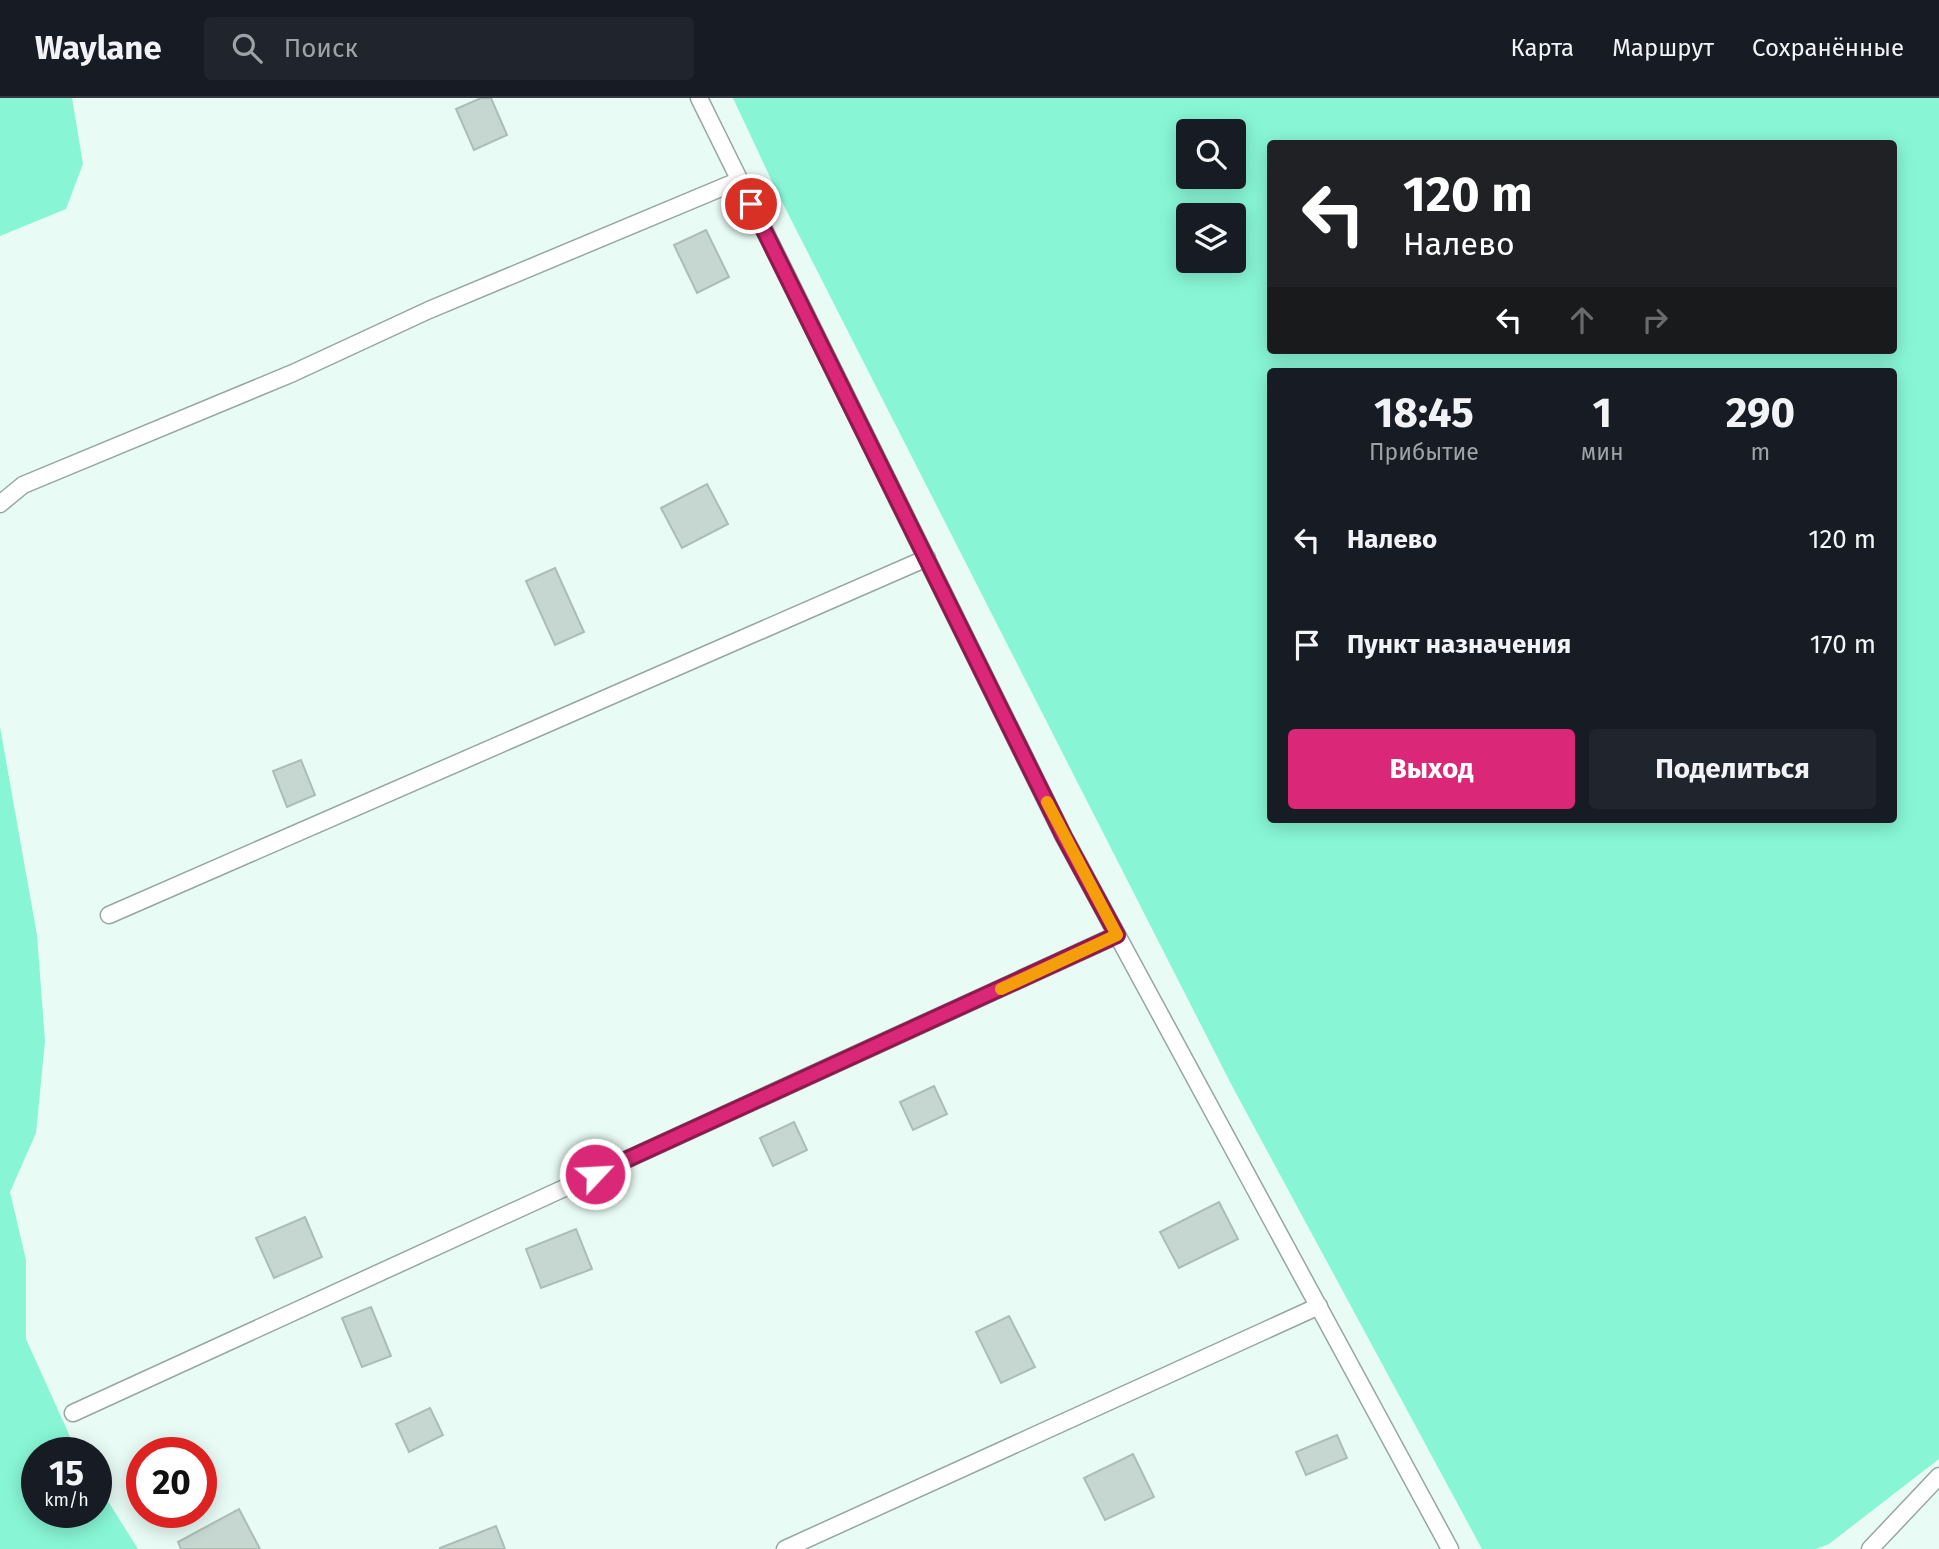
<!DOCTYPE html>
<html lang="ru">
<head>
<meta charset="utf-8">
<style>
  :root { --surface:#171b24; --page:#20242c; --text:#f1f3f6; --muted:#9ea1a6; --line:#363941; --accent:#db2777 }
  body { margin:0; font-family:"Fira Sans",sans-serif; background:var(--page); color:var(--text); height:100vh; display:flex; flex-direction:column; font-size:26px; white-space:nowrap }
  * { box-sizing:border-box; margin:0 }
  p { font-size:23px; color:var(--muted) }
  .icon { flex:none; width:38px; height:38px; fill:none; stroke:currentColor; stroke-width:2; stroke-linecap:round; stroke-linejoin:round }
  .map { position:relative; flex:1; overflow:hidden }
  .sheet { position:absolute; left:1267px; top:270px; width:630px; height:455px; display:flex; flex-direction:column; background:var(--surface); border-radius:7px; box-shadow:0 4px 18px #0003 }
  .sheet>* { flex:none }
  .top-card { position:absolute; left:1267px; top:42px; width:630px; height:214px; border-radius:7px; box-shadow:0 4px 18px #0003; background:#202124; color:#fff; overflow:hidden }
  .fabs { position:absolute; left:1176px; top:21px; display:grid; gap:14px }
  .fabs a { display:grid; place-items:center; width:70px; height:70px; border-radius:7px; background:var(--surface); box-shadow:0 4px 18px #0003; font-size:35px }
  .speed { position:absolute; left:21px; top:1339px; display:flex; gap:14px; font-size:35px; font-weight:700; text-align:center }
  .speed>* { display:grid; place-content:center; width:91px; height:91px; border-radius:50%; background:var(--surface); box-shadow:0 4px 18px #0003; line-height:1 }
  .speed small { font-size:18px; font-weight:400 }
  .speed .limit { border:10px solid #d22; background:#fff; color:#111 }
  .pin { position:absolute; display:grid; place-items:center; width:60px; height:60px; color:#fff; margin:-30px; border:4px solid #fff; border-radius:50%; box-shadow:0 2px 7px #0007 }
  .me { position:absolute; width:77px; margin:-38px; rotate:65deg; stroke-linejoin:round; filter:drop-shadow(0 0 5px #0008) }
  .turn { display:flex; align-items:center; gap:24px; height:147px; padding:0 21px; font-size:32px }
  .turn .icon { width:91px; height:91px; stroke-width:2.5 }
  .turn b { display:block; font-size:49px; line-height:60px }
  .lanes { display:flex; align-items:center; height:66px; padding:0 21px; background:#0003; justify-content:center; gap:35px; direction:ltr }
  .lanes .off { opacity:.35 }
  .eta { display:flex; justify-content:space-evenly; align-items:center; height:119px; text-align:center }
  .eta b { font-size:42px; font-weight:700; line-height:49px }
  .action { display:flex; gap:14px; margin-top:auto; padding:14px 21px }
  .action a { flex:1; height:80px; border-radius:7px; background:var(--accent); color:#fff; font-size:28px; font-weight:700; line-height:80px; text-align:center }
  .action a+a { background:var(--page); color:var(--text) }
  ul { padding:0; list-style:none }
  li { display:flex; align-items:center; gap:21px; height:105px; padding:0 21px }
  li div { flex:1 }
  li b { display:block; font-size:26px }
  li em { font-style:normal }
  header { display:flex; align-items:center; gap:42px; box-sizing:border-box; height:98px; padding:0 35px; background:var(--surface); border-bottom:2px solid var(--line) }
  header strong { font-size:33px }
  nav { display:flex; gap:38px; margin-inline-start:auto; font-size:24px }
  .search { width:490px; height:63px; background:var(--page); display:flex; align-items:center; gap:18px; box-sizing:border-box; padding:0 24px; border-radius:7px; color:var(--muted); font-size:26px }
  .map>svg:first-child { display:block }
</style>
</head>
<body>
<header>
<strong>Waylane</strong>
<div class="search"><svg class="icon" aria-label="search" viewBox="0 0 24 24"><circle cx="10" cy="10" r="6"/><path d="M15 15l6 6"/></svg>Поиск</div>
<nav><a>Карта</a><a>Маршрут</a><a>Сохранённые</a></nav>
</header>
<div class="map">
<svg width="1939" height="1451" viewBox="0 0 1939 1451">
  <rect width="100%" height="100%" fill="#e9fbf5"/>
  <!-- green -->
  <path fill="#88f6d5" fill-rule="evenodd" d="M0,0H72L83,66L66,111L0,138Z
    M733,0H1939V1361L1829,1446L1816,1451H1482L1231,986L776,92ZM1188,33H1234V79H1188ZM1270,46H1894V252H1270ZM1188,117H1234V163H1188ZM1270,273H1894V721H1270Z
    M0,629L37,837L45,943L36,1035L10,1094L26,1162V1241L77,1354H37V1414H96V1384L138,1451H0Z"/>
  <!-- building -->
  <path fill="#c5d7d0" stroke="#acbdb6" stroke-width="2" d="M481,0H491L507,37L474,52L456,11Z
    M706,132L729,179L697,195L674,147Z
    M707,386L728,426L682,450L661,410Z
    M555,470L584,534L555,547L526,483Z
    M301,662L315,697L287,709L273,673Z
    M934,988L947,1016L913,1032L900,1004Z
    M794,1024L807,1052L773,1068L760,1040Z
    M1219,1104L1238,1141L1179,1170L1160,1134Z
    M305,1119L322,1159L274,1180L256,1140Z
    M576,1131L592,1171L541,1190L526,1151Z
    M371,1209L391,1258L362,1269L342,1220Z
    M1009,1218L1035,1269L1001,1285L976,1234Z
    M430,1310L443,1337L409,1354L396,1326Z
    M1337,1337L1347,1360L1306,1377L1296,1354Z
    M1133,1356L1154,1399L1105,1422L1084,1380Z
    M239,1411L260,1451H181L178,1444Z
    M496,1428L505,1451H440V1450Z"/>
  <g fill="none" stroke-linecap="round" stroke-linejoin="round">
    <!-- lane casing -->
    <g stroke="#96a7a1" stroke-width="19">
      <path id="lane" d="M699,0L1064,739L1450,1451
        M0,406L23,387L293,275L429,212L740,82
        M109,817L927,460
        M73,1315L1117,837
        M785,1451L1319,1208
        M1870,1451L1939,1378"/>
    </g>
    <!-- lane -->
    <use href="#lane" stroke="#fff" stroke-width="16"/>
  </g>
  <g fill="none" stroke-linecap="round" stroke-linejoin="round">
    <!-- route casing -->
    <g stroke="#8e194d" stroke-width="18">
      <path id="route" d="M595,1076L1117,837L1064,739L751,106"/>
    </g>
    <!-- route -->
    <use href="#route" stroke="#db2777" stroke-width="12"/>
    <!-- slow -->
    <path stroke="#f59e0b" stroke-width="12" d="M1001,891L1117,837L1047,704"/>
  </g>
</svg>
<div class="fabs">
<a><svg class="icon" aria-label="search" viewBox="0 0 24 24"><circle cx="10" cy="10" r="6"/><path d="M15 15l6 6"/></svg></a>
<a><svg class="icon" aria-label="layers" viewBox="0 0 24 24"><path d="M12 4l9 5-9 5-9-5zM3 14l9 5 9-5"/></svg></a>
</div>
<div class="speed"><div>15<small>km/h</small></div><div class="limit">20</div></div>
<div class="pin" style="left:751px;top:106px;background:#d93025"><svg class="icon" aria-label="arrive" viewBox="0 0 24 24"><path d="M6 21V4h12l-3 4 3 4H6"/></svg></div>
<svg class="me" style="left:595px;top:1076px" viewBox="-20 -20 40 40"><circle r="17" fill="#db2777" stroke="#fff" stroke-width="3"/><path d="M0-11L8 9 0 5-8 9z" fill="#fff"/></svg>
<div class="top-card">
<div class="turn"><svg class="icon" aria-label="left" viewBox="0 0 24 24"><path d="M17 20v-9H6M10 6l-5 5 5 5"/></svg><div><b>120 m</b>Налево</div></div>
<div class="lanes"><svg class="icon" aria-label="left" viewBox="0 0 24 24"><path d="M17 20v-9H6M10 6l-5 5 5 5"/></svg><svg class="icon off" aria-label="ahead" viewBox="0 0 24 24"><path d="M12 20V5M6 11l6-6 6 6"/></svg><svg class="icon off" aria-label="right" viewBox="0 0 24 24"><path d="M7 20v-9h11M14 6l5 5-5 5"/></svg></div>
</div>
<section class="sheet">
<div class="eta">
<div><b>18:45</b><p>Прибытие</p></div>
<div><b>1</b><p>мин</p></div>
<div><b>290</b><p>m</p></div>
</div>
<ul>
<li><svg class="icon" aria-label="left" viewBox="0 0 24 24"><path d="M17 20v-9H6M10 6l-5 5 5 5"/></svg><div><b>Налево</b></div><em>120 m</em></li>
<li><svg class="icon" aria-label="arrive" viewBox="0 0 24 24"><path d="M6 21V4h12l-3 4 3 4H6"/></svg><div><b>Пункт назначения</b></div><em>170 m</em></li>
</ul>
<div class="action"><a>Выход</a><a>Поделиться</a></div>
</section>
</div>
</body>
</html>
